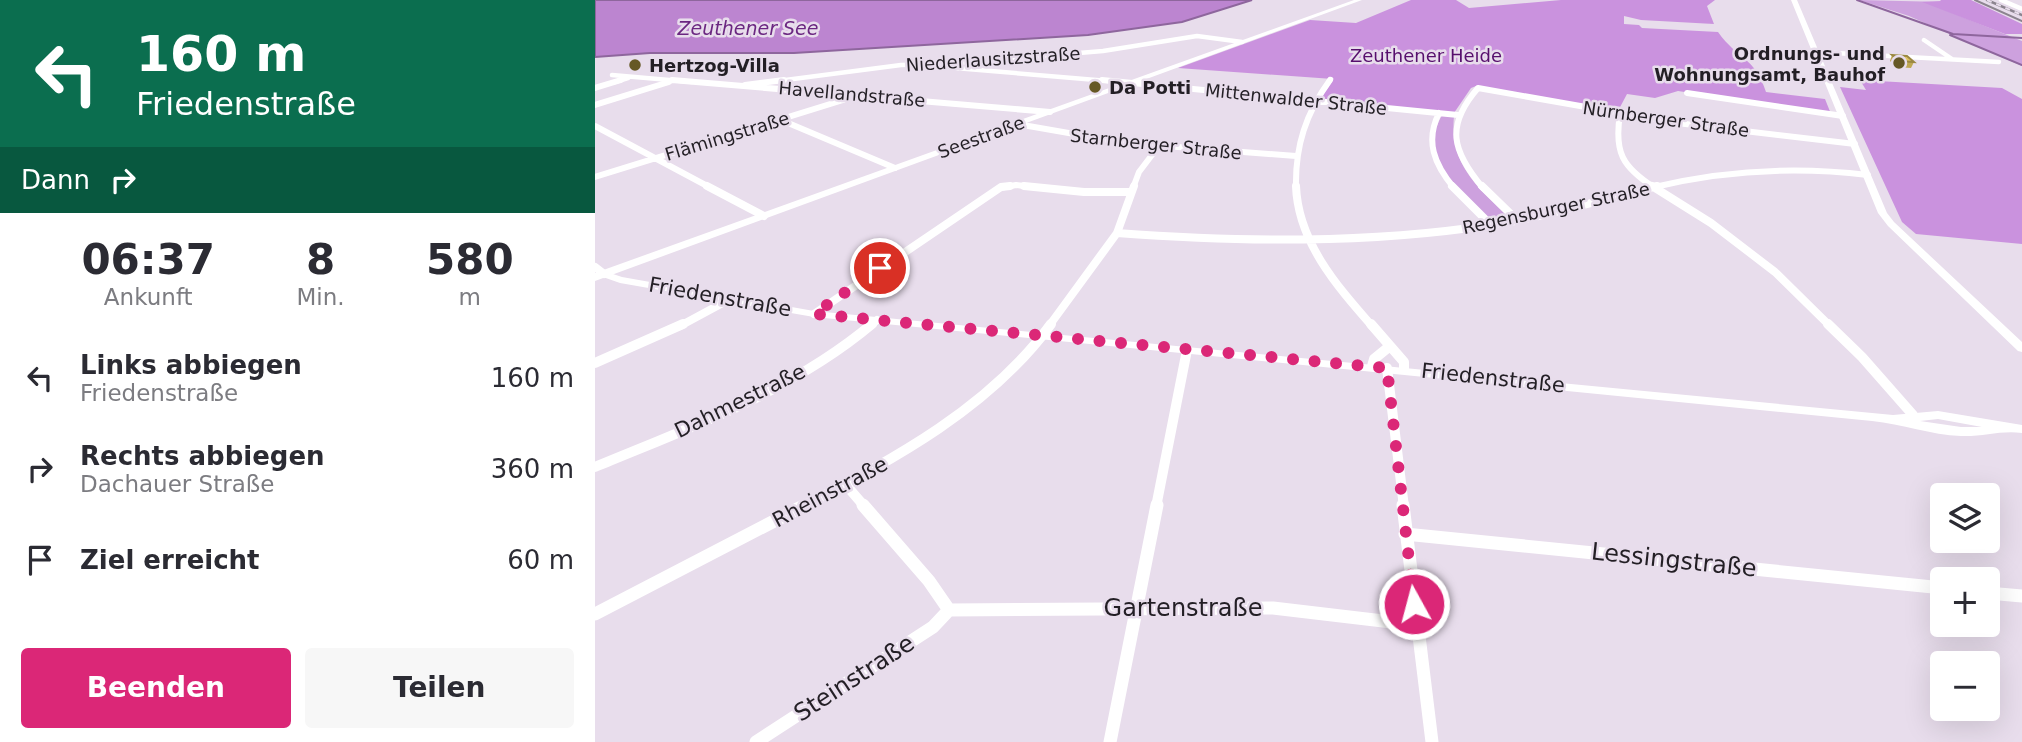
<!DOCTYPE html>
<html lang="de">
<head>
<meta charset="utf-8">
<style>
  :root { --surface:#fff; --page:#f7f7f7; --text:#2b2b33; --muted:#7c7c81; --accent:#db2777 }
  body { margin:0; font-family:"DejaVu Sans",sans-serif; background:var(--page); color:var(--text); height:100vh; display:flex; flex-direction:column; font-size:26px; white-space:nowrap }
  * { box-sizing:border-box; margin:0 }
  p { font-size:23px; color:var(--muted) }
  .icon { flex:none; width:38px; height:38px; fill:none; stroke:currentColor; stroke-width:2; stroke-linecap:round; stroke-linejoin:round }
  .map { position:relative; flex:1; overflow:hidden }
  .side { display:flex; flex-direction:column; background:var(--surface); width:595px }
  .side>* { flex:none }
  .guide { background:#0b6e4f; color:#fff; overflow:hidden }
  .fabs { position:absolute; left:1335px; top:483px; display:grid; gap:14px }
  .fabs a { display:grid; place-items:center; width:70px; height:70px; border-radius:7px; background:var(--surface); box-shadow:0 7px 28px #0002; font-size:35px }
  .pin { position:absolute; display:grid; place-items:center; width:60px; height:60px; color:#fff; margin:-30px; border:4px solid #fff; border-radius:50%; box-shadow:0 2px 7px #0007 }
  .me { position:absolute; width:77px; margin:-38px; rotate:353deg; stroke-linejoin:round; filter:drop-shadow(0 0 5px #0008) }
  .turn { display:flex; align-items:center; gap:24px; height:147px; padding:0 21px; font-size:32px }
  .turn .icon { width:91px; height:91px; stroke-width:2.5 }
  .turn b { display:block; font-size:49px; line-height:60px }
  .then { display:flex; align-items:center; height:66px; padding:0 21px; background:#0003; gap:14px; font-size:26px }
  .eta { display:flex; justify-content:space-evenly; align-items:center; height:119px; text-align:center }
  .eta b { font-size:42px; font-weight:600; line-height:49px }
  .cta { display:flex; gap:14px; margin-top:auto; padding:14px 21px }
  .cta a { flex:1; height:80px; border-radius:7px; background:var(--accent); color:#fff; font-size:28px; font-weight:600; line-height:80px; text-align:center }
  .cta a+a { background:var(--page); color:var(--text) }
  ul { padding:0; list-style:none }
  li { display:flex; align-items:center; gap:21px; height:91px; padding:0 21px }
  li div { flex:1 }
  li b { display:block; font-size:26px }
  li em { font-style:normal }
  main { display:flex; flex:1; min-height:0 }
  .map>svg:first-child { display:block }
</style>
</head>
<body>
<main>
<section class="side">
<div class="guide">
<div class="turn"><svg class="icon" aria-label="left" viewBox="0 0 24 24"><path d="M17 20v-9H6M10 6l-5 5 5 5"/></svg><div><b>160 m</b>Friedenstraße</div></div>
<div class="then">Dann<svg class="icon" aria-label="right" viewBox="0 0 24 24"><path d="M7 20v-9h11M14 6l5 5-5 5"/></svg></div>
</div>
<div class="eta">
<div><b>06:37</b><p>Ankunft</p></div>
<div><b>8</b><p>Min.</p></div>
<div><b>580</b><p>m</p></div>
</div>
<ul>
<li><svg class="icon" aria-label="left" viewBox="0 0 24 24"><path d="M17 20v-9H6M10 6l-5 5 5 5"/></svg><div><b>Links abbiegen</b><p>Friedenstraße</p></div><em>160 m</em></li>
<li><svg class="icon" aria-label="right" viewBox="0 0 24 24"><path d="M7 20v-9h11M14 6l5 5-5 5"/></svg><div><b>Rechts abbiegen</b><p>Dachauer Straße</p></div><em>360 m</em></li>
<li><svg class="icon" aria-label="arrive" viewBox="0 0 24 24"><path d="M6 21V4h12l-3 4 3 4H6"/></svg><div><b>Ziel erreicht</b></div><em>60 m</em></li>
</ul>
<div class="cta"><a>Beenden</a><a>Teilen</a></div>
</section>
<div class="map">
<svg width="1427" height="742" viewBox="0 0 1427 742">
  <rect width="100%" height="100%" fill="#e8ddec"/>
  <!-- green -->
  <path fill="#cda1de" d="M1264,0L1349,2H1330L1427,41V66L1314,16Z
    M847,115L859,116C854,165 883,187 915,219L897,222C875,200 837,171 839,136C840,129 844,121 847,115Z"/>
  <!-- forest -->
  <path fill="#ca92de" d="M816,0H861L874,8L966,0H1120L1112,6L1119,24L1046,20L1029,16V24L1044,25L1047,28L1123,32C1143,60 1159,56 1171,92L1230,99L1236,114L1083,91L1060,98L1032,94L1023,111L881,86L876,88L859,113L722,100L738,79L583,68L715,20L761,23Z
    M1345,0H1376L1427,24V34H1410L1327,2L1346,1Z
    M1265,80L1407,88L1427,99V244L1321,234L1307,222L1245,87L1271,90Z"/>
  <!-- water -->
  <path fill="#bc85d0" stroke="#8e669d" stroke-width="2" d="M0,0H657L587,22L493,35L199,53H55L0,57Z"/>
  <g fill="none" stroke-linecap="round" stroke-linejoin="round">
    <!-- stream -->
    <path stroke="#8e669d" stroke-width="2" d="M1262,0L1358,34L1427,38
      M1355,35L1427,65"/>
    <!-- minor-far4 -->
    <path stroke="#fff" stroke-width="4.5" d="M1406,0L1427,9
      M1329,40L1357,59
      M1221,52L1404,62
      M362,63L508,51L602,36L647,42
      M336,66L525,82
      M17,75L97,82
      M20,82L33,78
      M175,82L306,65L340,64
      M734,82L736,79"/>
    <!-- minor-far3 -->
    <path stroke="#fff" stroke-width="6" d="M77,80L455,112
      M507,80L863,115
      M150,85L189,80
      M0,88L26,80
      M1092,93L1248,116
      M0,105L74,82
      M844,113C830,141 839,164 859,188
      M1025,114C1019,152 1027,167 1060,188
      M186,120L300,168
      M422,124L531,143L701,156
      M0,126L116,188
      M0,177L261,96
      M405,188L421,185L446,188
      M538,188L544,172L563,147
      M701,188C700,146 711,113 735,80
      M888,188C857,151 850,126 883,88L1082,123L1260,144
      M1055,188C1128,170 1198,166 1273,175"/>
    <!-- minor-far2 -->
    <path stroke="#fff" stroke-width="8" d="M112,186L169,216
      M429,186L489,192H536
      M701,186C703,242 742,286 777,326
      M857,186L896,225
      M887,186L922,220
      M1057,186L1116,223L1180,272L1235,326
      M522,233C646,242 772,244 896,225C952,217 1007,199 1062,186
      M0,267L9,274
      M219,314L406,187L415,186
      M85,326L135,299
      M275,326L282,320
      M454,326L522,233L539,186"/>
    <!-- minor-far1 -->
    <path stroke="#fff" stroke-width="10" d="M776,324L809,362V369
      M1233,324L1267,357L1318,415
      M0,363L88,324
      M777,366L779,359L795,346
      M792,368L809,507
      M0,467C96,427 196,392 277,324
      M251,485L270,507
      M207,507C298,459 394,409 456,324
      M561,507L592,350"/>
    <!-- minor -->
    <path stroke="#fff" stroke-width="13" d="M268,505L334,581L354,610
      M808,505L837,742
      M810,534L1348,588
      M1393,593L1427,596
      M354,610L678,608L822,625
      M0,614L210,505
      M161,742L338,627L354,610
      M515,742L562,505"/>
    <!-- tertiary -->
    <path fill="#fff" fill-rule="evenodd" d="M1196,0H1202L1292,213L1299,222L1427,342V352L1423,351L1293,226L1283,213Z
      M9,271L27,277L219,311L1298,415L1343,411L1427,425V433C1406,430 1387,437 1366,436C1336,435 1307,424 1277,421L219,317L25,283L5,276V272ZM1343,419L1387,427H1366L1325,421Z"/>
    <!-- secondary -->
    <path fill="#fff" fill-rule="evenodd" d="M759,0H767L0,281V273Z"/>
    <!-- tram -->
    <path stroke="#8c848f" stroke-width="2" d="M1380,0L1427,21"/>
    <!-- rail casing -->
    <g stroke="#8c848f" stroke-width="2.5">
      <path id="rail" d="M1392,0L1427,15"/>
    </g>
    <!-- rail -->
    <use href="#rail" stroke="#e8ddec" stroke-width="2" stroke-dasharray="5" stroke-linecap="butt"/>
  </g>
  <!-- wall -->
  <path fill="#bfa853" d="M1297,55L1319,62L1316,68L1302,67L1295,61Z"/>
  <!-- building -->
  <path fill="#dec360" stroke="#9b8843" stroke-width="2" d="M1297,55L1312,56L1319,62L1304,61Z"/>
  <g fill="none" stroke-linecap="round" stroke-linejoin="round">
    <!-- route -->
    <path stroke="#db2777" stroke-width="12" stroke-dasharray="0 21.6" d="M285,268L219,314L792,368L819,604"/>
  </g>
  <!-- markers -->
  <g fill="#665825" stroke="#e8ddec" stroke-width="2.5">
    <circle cx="1304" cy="63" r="7"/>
    <circle cx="40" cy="65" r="7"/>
    <circle cx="500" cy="87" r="7"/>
  </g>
  <g text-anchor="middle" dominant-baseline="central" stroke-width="5" stroke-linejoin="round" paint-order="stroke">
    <!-- far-poi labels -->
    <g font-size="18" font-weight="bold" fill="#231f25" stroke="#e8ddec" text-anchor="start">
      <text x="1290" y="53" text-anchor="end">Ordnungs- und<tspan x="1290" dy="21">Wohnungsamt, Bauhof</tspan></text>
      <text x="54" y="65">Hertzog-Villa</text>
      <text x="514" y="87">Da Potti</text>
    </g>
    <!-- far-park labels -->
    <g font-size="18" fill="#570f6d" stroke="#e8ddec">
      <text x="831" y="55">Zeuthener Heide</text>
    </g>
    <!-- far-street labels -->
    <g font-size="18" fill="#231f25" stroke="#e8ddec">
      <text transform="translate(398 59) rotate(-4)">Niederlausitzstraße</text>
      <text transform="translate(257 94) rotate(5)">Havellandstraße</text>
      <text transform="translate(701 99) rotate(6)">Mittenwalder Straße</text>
      <text transform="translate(1071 119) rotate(8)">Nürnberger Straße</text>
      <text transform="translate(132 136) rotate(-17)">Flämingstraße</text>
      <text transform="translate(386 137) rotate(-20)">Seestraße</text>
      <text transform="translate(561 144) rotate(6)">Starnberger Straße</text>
      <text transform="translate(961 208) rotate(-12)">Regensburger Straße</text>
    </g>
    <!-- far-water labels -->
    <g font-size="19" font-style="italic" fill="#6b2781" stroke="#e8ddec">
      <text x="153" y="28">Zeuthener See</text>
    </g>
    <!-- street labels -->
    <g font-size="21" fill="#231f25" stroke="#e8ddec">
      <text transform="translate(125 297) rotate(10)">Friedenstraße</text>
      <text transform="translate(898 378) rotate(6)">Friedenstraße</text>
      <text transform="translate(145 401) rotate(-26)">Dahmestraße</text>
      <text transform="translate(235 492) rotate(-28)">Rheinstraße</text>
    </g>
    <!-- near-street labels -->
    <g font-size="24" fill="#231f25" stroke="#e8ddec">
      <text transform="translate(1079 560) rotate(6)">Lessingstraße</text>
      <text x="588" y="608">Gartenstraße</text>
      <text transform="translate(259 678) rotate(-33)">Steinstraße</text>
    </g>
  </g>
</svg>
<div class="fabs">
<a><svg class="icon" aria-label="layers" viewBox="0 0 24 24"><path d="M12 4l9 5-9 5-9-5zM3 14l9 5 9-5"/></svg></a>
<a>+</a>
<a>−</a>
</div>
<div class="pin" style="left:285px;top:268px;background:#d93025"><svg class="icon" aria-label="arrive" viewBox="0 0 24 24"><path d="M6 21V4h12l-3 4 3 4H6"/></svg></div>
<svg class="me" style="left:819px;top:604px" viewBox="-20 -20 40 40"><circle r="17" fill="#db2777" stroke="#fff" stroke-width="3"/><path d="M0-11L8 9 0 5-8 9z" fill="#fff"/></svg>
</div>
</main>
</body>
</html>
